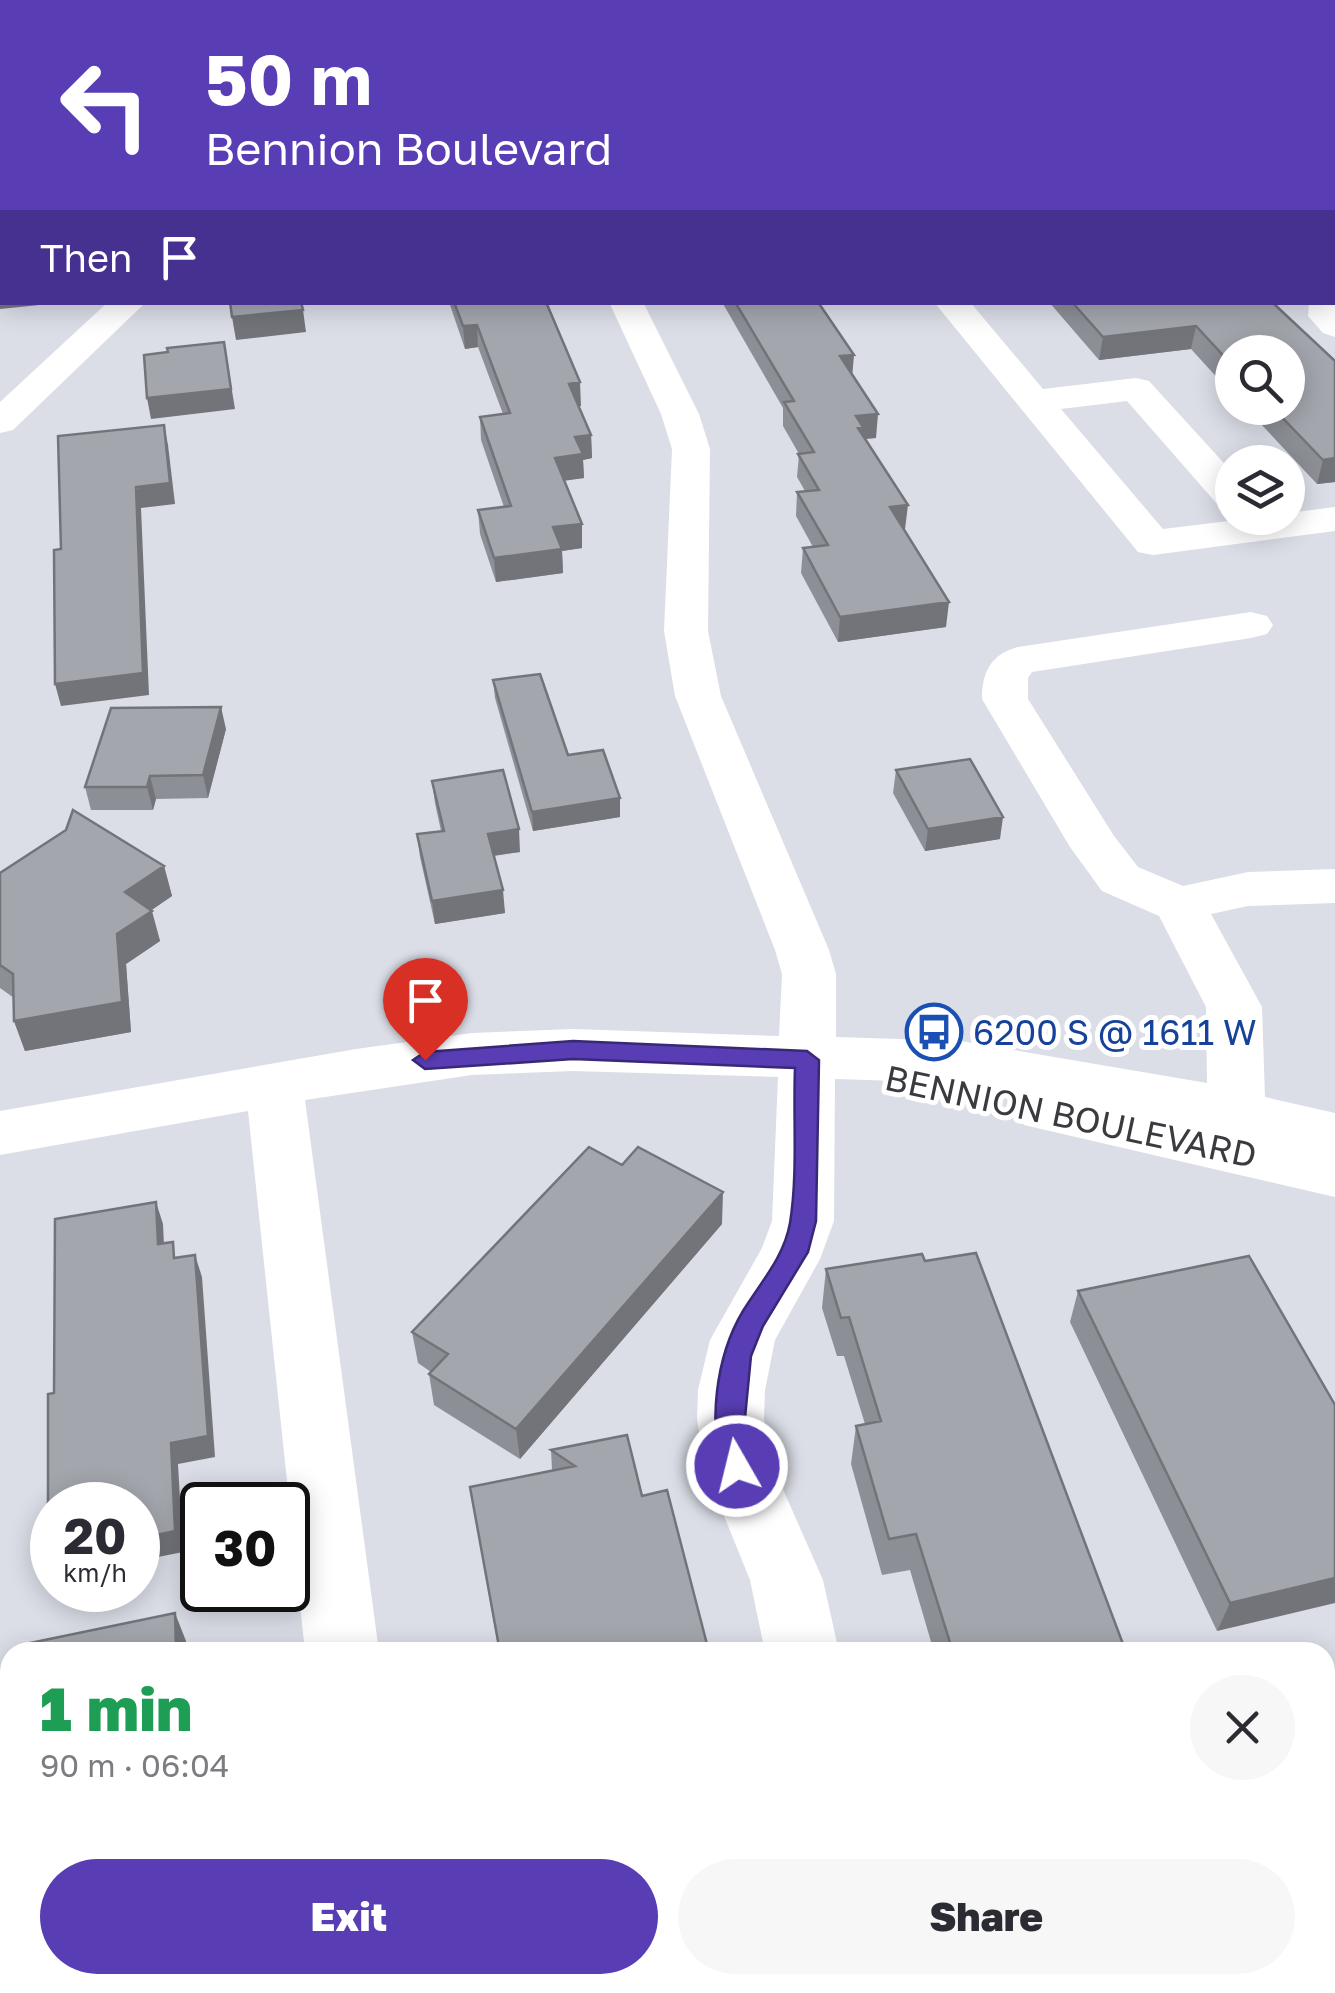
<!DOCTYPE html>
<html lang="en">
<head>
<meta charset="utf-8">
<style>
  :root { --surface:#fff; --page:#f7f7f7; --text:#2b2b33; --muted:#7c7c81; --accent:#583db5 }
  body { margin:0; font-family:"Golos Text",sans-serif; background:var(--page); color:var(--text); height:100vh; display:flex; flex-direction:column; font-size:38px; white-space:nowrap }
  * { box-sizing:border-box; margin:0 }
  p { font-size:32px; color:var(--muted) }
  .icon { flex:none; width:55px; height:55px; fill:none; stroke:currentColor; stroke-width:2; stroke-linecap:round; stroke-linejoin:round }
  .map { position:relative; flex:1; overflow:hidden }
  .drawer { position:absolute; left:0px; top:1642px; width:1335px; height:352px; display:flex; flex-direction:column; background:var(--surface); border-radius:30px 30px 0 0; box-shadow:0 5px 25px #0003 }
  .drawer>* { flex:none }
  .banner { position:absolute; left:0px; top:0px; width:1335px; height:305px; box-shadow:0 5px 25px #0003; background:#583db5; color:#fff; overflow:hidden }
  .fabs { position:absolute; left:1215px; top:335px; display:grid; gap:20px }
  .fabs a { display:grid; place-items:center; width:90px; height:90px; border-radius:50%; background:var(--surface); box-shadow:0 5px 25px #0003; font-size:50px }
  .speed { position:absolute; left:30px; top:1482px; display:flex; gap:20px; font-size:50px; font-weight:700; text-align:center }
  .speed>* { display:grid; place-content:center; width:130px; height:130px; border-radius:50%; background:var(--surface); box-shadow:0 5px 25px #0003; line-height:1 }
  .speed small { font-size:25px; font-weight:400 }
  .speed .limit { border:5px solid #111; border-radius:15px; background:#fff; color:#111 }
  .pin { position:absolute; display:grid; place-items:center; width:85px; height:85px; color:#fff; margin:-102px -42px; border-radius:50% 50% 50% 0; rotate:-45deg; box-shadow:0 0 10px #0007 }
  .pin .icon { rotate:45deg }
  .me { position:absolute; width:110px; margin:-55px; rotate:352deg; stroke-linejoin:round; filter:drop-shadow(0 0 8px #0008) }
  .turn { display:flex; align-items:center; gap:35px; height:210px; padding:0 40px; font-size:45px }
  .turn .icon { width:130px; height:130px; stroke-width:2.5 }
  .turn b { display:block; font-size:70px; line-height:85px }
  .then { display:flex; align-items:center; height:95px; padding:0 40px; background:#0003; gap:20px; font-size:38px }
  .round { display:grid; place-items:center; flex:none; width:105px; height:105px; border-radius:52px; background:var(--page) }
  .overview { display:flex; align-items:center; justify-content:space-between; height:170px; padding:0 40px }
  h1 { font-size:60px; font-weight:800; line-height:75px; color:#1e9e55 }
  .button { display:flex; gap:20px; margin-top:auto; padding:20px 40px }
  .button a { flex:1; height:115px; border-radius:60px; background:var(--accent); color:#fff; font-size:40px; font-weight:800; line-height:115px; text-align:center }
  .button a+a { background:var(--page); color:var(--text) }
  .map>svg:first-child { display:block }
</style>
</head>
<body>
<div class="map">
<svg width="1335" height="1993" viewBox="0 0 1335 1993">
  <rect width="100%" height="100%" fill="#dbdee7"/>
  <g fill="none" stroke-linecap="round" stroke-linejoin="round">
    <!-- minor -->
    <path fill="#fff" fill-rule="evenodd" d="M1335,0V16H1332V2H1323Z
      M1332,138H1335V156H1332Z
      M1332,209H1335V230L1332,229Z
      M1332,293L1335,294V337L1323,333L1308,316L1309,302H1332Z
      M108,302H146L13,430L0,433V402Z
      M609,302H643L699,414L710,449L708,631L721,696L829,950L836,974V1037L961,1041L1207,1083L1206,1007L1159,916L1102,891L1070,847L982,699C982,672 991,654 1018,647L1251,612L1267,616L1273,625L1267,634L1251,638L1032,672L1028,678V699L1114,836L1138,867L1183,886L1248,872L1335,869V903L1248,906L1211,914L1262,1007L1265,1097L1335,1113V1197L1024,1125L1016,1110L1027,1094L961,1083L835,1079L834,1221L820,1259L775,1340L765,1390L764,1419L774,1469L823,1580L839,1652H765L750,1580L705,1469L697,1419L698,1390L710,1340L762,1248L772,1221L778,1077L573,1071L472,1075L305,1100L379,1652H305L248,1111L0,1155V1111L356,1049L472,1033L573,1029L779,1036L782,974L775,950L675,696L664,631L672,449L661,414Z
      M934,302H970L1043,389L1136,378L1149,381L1232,472V508L1218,505L1127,401L1061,409L1163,529L1253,518H1288V513L1335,507V531L1153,555L1138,552Z
      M340,1985H424L425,1993H341Z"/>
    <!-- major -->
    <path fill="#fff" fill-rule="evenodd" d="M1202,0H1230L1232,2H1204Z
      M1332,78H1335V96H1332Z"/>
  </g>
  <!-- wall -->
  <path fill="#8d8f96" d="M27,0H1069L1072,2H33Z
    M449,302H546L581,406H578L591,435L592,458L583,460L584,478L564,480L582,524V548L562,551L563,573L496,582L480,534L478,510L504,507L481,440L480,417L503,414L478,347L465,349Z
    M722,302H818L852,375L876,438L865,439L946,627L838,642L801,573L803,548L813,547L796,516L797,492L805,491L797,477L799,454L783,426V408Z
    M1049,302H1272L1335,361V482L1317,484L1246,408H1288L1232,352V394L1191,349L1099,360Z
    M493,680L568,755L620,798V817L533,831L495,698Z
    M226,729L208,798L156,799L153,810H91L85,787Z
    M896,770L1000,839L925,851L893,793Z
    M432,781L520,852L494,856L505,913L435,924L420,857L417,834L441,831L435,803Z
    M164,866L172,896L151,910L160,941L126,964L131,1032L25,1051L14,1021V998L0,988V873Z
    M722,1224L520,1459L434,1405L429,1374L431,1372L418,1363L412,1332Z
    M826,1269L1126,1652H934L910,1570L882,1575L851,1464L856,1426L865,1424L844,1356H837L822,1308Z
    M1078,1291L1335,1405L1217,1631L1070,1322Z
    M551,1450L642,1496L709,1652H499L470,1487L552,1470Z
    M1335,1786V1862L1325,1840V1789Z"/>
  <!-- shaded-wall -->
  <path fill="#73747a" d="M1335,255V277H1332V256Z
    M0,286H2V302H39V305L0,309Z
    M303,310L306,332L236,340L232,317Z
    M477,325L478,347L465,349L463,326Z
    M1196,326L1191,349L1099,360L1103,337Z
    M224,342L235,409L151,419L147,398Z
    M854,355L852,378L840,356Z
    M580,382L581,406L570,407L569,384Z
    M878,414L876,438L862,439V451L856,416Z
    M164,425L168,445L175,504L141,508L149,695L61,706L55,684Z
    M591,435L592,458L583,460L584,478L556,482L555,458L575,437Z
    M1335,458V482L1317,484L1323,460Z
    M908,505L905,529L888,532L890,507Z
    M582,524V548L562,551L563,573L496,582L494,558L553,527Z
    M949,602L946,627L838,642L840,617Z
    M221,707L226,729L208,798L203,775Z
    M150,776L156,799L153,810L147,787Z
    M620,798V817L533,831L532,812Z
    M1003,817L1000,839L925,851L928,829Z
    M519,829L520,852L490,856L488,834Z
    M164,866L172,896L133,923L125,892Z
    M503,890L505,913L435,924L432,901Z
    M152,911L160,941L126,964L131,1032L25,1051L14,1021L117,934Z
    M723,1192L722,1224L520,1459L516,1429Z
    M156,1202L163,1224L165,1267L158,1244Z
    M195,1255L202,1277L215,1457L178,1464L183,1552L138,1561V1539L171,1443Z
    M1335,1578V1603L1217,1631L1230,1603Z
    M175,1613L186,1641L187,1652H176Z
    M238,1985H248V1993H238Z"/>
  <!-- building -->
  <path fill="#a4a6ae" stroke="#73747a" stroke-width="2.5" d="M74,0H1069L1072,2H50Z
    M2,6V286H0V7Z
    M1332,240L1335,242V255L1332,256Z
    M230,302H301L303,310L232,317Z
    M454,302H546L580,382L569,384L591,435L575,437L583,454L555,458L582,524L553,527L562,549L494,558L478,510L511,506L480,417L510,413L477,325L463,326Z
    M735,302H818L854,355L840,356L878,414L856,416L863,427L858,428L908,505L890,507L949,602L840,617L803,548L828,545L797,492L819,490L798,454L814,452L784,402L794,401Z
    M1072,302H1272L1335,361V458L1323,460L1273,408H1288V352H1232V365L1196,326L1103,337Z
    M224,342L231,389L147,398L144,355L168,352L167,348Z
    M164,425L170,483L136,487L143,673L55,684L54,550L61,549L58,436Z
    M540,674L568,755L603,750L620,798L532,812L493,680Z
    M221,707L203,775L150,776L147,787H85L111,708Z
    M970,759L1003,817L928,829L896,770Z
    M503,770L519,829L488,834L503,890L432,901L417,834L444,831L432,781Z
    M73,810L164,866L125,892L152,911L117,934L122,1002L14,1021L13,974L0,965V873L66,830Z
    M589,1147L622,1165L638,1147L723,1192L516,1429L429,1374L448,1354L412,1332Z
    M156,1202L158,1244L173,1242L174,1258L195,1255L208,1436L171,1443L175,1531L138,1539V1505H52V1557H48V1394L54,1393L55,1219Z
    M976,1253L1126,1652H953L916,1534L889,1539L856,1426L881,1421L849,1317L841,1318L826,1269L922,1254L925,1261Z
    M1249,1256L1335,1405V1578L1230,1603L1078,1291Z
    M627,1435L642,1496L667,1490L709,1652H500L470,1487L575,1466L551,1450Z
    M175,1613L176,1652H30V1643Z
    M1335,1786V1839L1325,1818V1789Z
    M36,1985H238V1993H36Z
    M724,1985H1235L1238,1993H690Z
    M657,1986L658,1993H627Z"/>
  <!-- route -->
  <path fill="#583db5" stroke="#392876" stroke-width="2.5" d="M573,1041L807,1051L819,1060L816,1221L808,1252L763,1326L751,1356L744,1428L752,1466L747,1475L737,1479L727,1475C705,1428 717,1354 743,1311C761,1282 784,1257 790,1223C798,1173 793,1118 795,1068L573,1059L425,1069L413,1060L425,1052Z"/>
  <!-- icons -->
  <defs>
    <g id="bus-ring" transform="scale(2.875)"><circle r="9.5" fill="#fff" stroke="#1a4fb4" stroke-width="1.5"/><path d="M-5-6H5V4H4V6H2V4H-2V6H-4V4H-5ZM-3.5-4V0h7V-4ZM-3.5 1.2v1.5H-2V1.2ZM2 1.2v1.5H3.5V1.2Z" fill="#1a4fb4"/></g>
  </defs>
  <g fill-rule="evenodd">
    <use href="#bus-ring" x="934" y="1032"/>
  </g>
  <g text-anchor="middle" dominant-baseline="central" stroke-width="10" stroke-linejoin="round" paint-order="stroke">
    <!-- transit labels -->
    <g font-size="35" fill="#164399" stroke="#fff" text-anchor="start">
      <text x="973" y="1032">6200 S @ 1611 W</text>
    </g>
    <!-- street labels -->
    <g font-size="35" fill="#3a3b3f" stroke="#fff">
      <text transform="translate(1071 1116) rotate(12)">BENNION BOULEVARD</text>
    </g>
  </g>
</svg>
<div class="fabs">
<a><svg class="icon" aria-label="search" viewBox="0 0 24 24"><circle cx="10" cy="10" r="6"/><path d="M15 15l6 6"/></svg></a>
<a><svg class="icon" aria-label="layers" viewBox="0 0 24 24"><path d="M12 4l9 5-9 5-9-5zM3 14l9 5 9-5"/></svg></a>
</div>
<div class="speed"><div>20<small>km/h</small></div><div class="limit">30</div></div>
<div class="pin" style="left:425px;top:1060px;background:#d93025"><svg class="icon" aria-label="arrive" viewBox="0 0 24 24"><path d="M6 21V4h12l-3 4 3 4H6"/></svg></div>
<svg class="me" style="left:737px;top:1466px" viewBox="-20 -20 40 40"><circle r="17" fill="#583db5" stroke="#fff" stroke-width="3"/><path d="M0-11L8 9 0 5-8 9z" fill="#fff"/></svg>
<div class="banner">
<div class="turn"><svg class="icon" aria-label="left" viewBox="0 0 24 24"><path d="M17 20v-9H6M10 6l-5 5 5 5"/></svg><div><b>50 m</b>Bennion Boulevard</div></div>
<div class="then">Then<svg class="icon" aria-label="arrive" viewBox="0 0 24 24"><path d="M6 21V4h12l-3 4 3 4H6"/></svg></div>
</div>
<section class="drawer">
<div class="overview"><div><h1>1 min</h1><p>90 m · 06:04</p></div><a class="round"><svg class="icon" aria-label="close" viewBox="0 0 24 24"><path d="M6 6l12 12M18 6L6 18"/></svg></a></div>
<div class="button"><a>Exit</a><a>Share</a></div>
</section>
</div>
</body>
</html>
